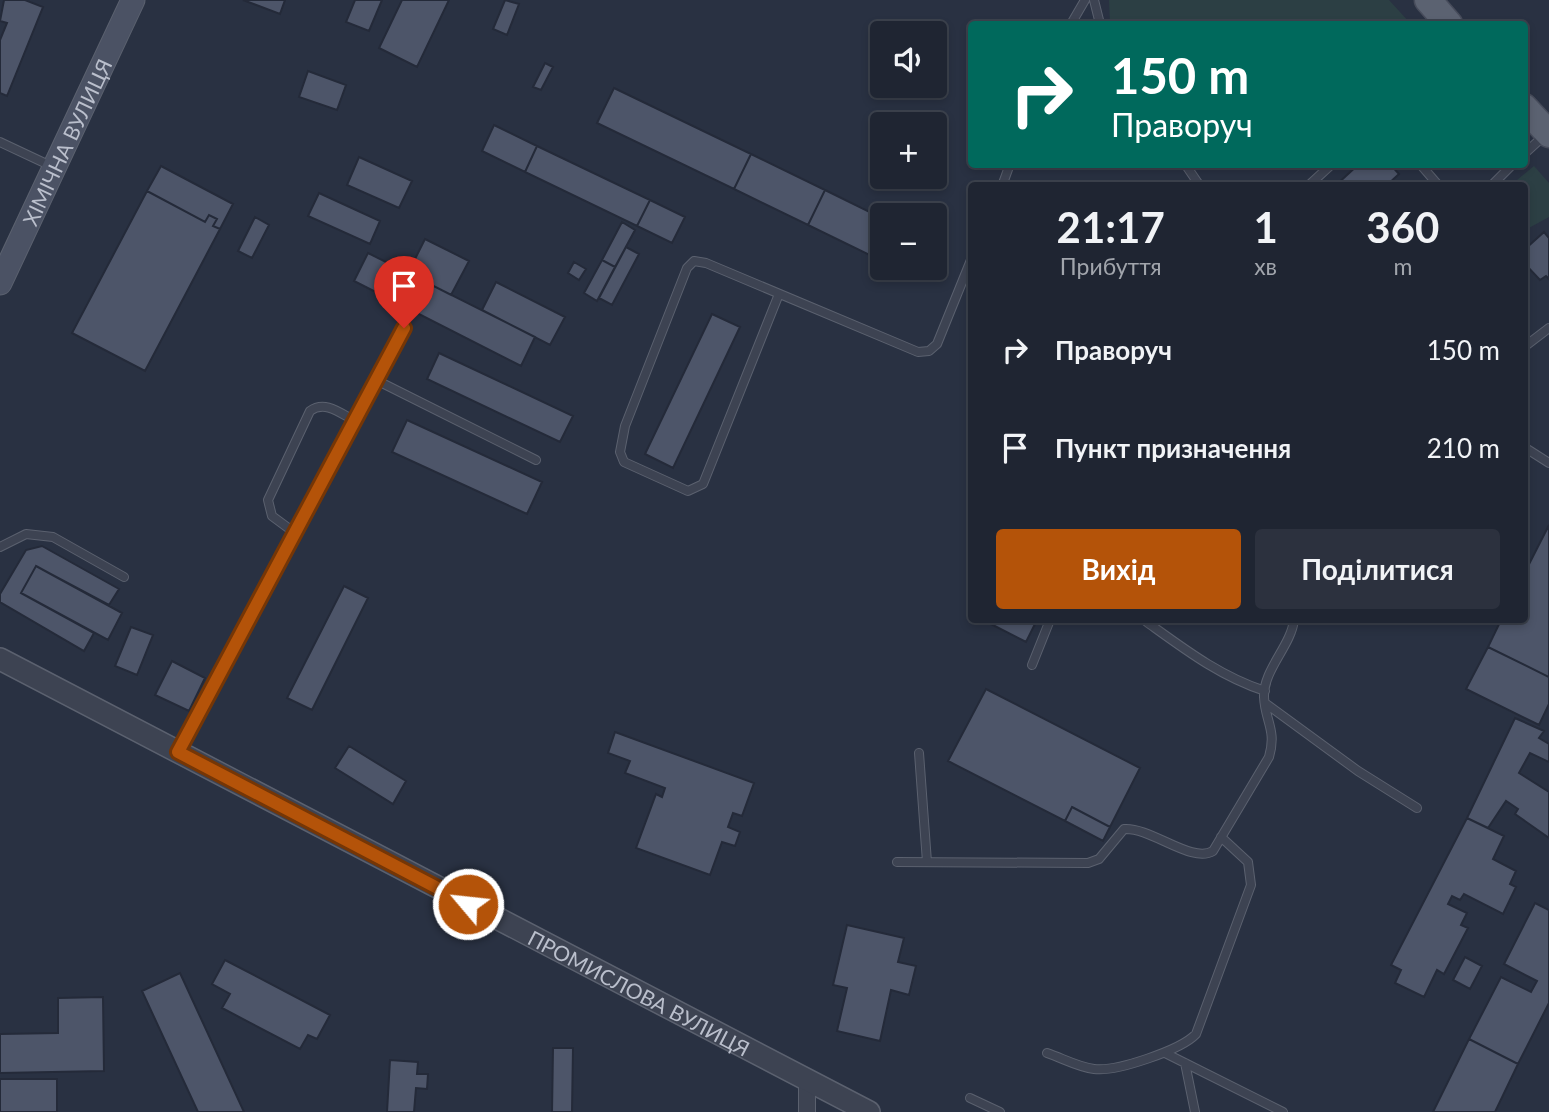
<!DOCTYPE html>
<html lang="uk">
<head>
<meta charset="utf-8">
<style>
  :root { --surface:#1f2532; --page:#2c313e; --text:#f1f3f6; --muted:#a1a5ac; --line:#3c424d; --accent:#b45309 }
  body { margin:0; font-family:Lato,sans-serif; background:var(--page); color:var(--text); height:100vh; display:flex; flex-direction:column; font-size:26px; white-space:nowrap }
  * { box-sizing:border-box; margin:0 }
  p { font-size:23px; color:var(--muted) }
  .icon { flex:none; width:38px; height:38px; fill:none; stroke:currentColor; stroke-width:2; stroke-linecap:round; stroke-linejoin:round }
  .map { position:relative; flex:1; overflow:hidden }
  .drawer { position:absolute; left:968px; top:182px; width:560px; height:441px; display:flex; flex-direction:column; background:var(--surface); border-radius:7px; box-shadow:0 4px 10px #0003,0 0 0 2px var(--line) }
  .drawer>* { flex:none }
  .guide { position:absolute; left:968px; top:21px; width:560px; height:147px; border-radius:7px; box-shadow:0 4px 10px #0003,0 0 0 2px var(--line); background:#00695c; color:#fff; overflow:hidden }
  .buttons { position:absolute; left:870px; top:21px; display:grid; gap:14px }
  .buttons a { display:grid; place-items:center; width:77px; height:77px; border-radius:7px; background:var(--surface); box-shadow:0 4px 10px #0003,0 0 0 2px var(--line); font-size:35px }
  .pin { position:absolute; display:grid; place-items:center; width:60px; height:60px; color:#fff; margin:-72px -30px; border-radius:50% 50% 50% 0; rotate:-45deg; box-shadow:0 0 7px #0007 }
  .pin .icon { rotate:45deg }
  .me { position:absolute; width:77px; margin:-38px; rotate:298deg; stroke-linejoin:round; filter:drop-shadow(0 0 5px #0008) }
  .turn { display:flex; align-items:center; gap:24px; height:147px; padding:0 28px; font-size:32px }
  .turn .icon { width:91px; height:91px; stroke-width:2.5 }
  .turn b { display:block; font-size:49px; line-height:60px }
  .eta { display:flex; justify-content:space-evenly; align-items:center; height:119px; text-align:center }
  .eta b { font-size:42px; font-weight:700; line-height:49px }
  .action { display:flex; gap:14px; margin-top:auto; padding:14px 28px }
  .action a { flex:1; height:80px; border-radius:7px; background:var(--accent); color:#fff; font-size:28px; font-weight:700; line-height:80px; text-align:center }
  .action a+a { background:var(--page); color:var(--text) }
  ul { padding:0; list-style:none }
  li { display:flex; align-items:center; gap:21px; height:98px; padding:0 28px }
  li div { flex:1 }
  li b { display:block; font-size:26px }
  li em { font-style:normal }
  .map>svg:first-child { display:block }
</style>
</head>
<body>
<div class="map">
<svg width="1549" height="1112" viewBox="0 0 1549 1112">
  <rect width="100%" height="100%" fill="#293142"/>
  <!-- green -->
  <path fill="#2c3f44" d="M1109,0H1389L1411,24H1110Z
    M1534,166L1549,183V217L1527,229L1524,186L1511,185Z"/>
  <!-- building -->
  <path fill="#4d5569" stroke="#242a39" stroke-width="2" d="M4,0H25L43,7L7,96L0,93V40L7,23L0,21Z
    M243,0H285L280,14Z
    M355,0H382L369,31L346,22Z
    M402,0H449L417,67L379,48Z
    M505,0L519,4L507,35L493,29Z
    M545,63L553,67L541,90L533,87Z
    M308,71L346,85L337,110L299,97Z
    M614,88L751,154L734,189L597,123Z
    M494,125L537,146L525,172L482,151Z
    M537,146L650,200L637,226L525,172Z
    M751,154L825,190L808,225L734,189Z
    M359,157L412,181L399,208L347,185Z
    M1359,164H1390L1399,174L1386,186H1335Z
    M161,166L233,204L220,229L213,226L217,219L209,215L205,222L147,191Z
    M825,190L882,218V261L808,225Z
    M147,191L205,222L209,215L217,219L213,226L220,229L145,371L72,333Z
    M319,193L380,221L370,244L308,216Z
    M650,200L685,217L672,243L637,226Z
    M255,217L269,225L252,258L238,251Z
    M622,222L635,230L615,267L602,260Z
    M1544,232L1549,238V279L1546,276L1540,280L1524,263V250Z
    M425,239L469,261L451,295L408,273Z
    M626,247L639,254L612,305L599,298Z
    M368,253L535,337L521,366L354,281Z
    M602,260L615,267L597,301L584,293Z
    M574,262L586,269L579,280L568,273Z
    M896,268H925L919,279Z
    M496,282L565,317L550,345L482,310Z
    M712,314L740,327L673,468L645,454Z
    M439,353L573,416L560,442L427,379Z
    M407,420L542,482L527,514L392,452Z
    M1549,525V677L1488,647L1501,620H1524V574Z
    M42,546L119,589L109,605L36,566L21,593L94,633L84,651L0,602V594L26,550Z
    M36,566L122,613L108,640L21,593Z
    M344,586L368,598L312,710L287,698Z
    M988,620H1037L1026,642L987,622Z
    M131,627L153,635L137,675L115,666Z
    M1488,647L1549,677V704L1539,725L1466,689Z
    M172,661L205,678L189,711L155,695Z
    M986,689L1140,768L1110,827L1072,807L1065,821L948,761Z
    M1515,718L1544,731L1539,738L1549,744V762L1530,753L1519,773L1549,792V838L1515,814L1518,809L1506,801L1488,828L1467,818Z
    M615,732L754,783L742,816L733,813L728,827L740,832L735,846L722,842L710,875L636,848L656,794L662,797L665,788L625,773L630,761L608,753Z
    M349,746L406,781L393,804L335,768Z
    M1072,807L1110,827L1103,841L1065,821Z
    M1467,818L1504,836L1493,859L1516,871L1510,884L1516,887L1503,914L1464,894L1460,900L1452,896L1448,904L1467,913L1461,925L1468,928L1444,974L1437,970L1424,997L1395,983L1401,970L1391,965Z
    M1535,903L1549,910V1003L1518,1064L1469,1039L1501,977L1531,992L1537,981L1504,964Z
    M847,925L904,938L898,962L916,966L909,995L891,990L880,1041L837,1031L847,988L833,985Z
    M1465,957L1482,966L1470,989L1453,980Z
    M225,960L330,1015L317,1039L308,1035L300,1049L222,1008L230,994L212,984Z
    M180,973L244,1112H198L142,991Z
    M103,997L104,1071L0,1073V1034L58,1033V998Z
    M1469,1039L1518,1064L1495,1112H1433Z
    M553,1048H573L572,1112H552Z
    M390,1060L418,1062L417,1074H428L427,1089L416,1088L414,1112H387Z
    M0,1079H57V1112H0Z"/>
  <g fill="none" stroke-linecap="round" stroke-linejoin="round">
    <!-- service casing -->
    <g stroke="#5b616f" stroke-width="10">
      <path id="service" d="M1094,0L1100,24
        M1071,24L1085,0
        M0,142L51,166
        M1524,154L1546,134
        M1185,164L1200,186
        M1420,164L1439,186
        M1002,186L1010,164
        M1308,186L1332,164
        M1491,186L1513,164
        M779,294L703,484L688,491L624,462L620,452L625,426L687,268L694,261L706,263L918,352L929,351L937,344L971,260
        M1524,347L1549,328
        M376,380L536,460
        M1524,447L1549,463
        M295,533L272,516L268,500L310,411C325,400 340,413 355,421
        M0,547L26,534L53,537L124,577
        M1144,620C1183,648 1219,676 1265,691
        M1032,665L1050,620
        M1265,703L1358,771L1417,808
        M178,752L404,328
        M919,753L927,862
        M897,862L1088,863L1099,859L1124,829C1151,827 1192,864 1213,851L1269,757C1277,730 1265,721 1264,697C1263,670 1291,646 1294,620
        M1047,1053C1062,1058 1078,1067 1094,1069C1116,1072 1181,1050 1196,1034L1251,885L1248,862L1221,837
        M1165,1053L1283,1112
        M1185,1063L1195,1112
        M970,1098L1000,1112"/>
    </g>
    <!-- minor casing -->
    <g stroke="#5b616f" stroke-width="18">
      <path id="minor" d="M807,1080V1112"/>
    </g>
    <!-- tertiary casing -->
    <g stroke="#5b616f" stroke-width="24">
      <g id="tertiary">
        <path id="s1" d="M0,659L869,1112"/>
      </g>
    </g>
    <!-- secondary casing -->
    <g stroke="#5b616f" stroke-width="25">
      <g id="secondary">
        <path id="s2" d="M0,283L133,0"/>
      </g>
    </g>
    <!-- primary casing -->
    <g stroke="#474c5b" stroke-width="29">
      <path id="primary" d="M1428,0L1449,24
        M1524,107L1549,134"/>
    </g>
    <!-- service -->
    <use href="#service" stroke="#3d4352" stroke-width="8"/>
    <!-- minor -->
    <use href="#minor" stroke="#3d4352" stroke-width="16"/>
    <!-- tertiary -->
    <use href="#tertiary" stroke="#3d4352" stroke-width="21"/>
    <!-- secondary -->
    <use href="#secondary" stroke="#4b5264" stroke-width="23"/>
    <!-- primary -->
    <use href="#primary" stroke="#5b6271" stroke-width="26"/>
  </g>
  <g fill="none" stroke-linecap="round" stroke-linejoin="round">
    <!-- route casing -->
    <g stroke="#753606" stroke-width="18">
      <path id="route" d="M404,328L178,752L468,904"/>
    </g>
    <!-- route -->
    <use href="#route" stroke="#b45309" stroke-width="12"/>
  </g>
  <g text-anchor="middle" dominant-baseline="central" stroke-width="7" stroke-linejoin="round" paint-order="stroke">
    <!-- street labels -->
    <g font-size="21" fill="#babfcc" stroke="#212837">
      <text stroke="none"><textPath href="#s2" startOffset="156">ХІМІЧНА ВУЛИЦЯ</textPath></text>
      <text stroke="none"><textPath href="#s1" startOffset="721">ПРОМИСЛОВА ВУЛИЦЯ</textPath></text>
    </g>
  </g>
</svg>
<div class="buttons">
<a><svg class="icon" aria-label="sound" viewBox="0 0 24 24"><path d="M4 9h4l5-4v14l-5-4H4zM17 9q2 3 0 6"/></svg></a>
<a>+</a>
<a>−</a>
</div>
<div class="pin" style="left:404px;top:328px;background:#d93025"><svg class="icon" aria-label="arrive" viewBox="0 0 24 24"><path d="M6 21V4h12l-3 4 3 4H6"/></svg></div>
<svg class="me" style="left:468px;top:904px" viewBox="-20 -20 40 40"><circle r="17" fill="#b45309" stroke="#fff" stroke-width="3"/><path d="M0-11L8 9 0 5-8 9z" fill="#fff"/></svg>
<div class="guide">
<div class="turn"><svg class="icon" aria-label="right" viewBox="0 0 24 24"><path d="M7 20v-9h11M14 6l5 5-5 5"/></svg><div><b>150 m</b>Праворуч</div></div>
</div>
<section class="drawer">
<div class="eta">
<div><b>21:17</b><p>Прибуття</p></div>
<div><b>1</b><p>хв</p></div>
<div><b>360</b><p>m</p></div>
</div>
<ul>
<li><svg class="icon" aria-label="right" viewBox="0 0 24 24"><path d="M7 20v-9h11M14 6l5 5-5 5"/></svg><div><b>Праворуч</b></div><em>150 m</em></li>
<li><svg class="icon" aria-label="arrive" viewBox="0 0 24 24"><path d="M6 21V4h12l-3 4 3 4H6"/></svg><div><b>Пункт призначення</b></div><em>210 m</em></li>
</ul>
<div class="action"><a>Вихід</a><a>Поділитися</a></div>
</section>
</div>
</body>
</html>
